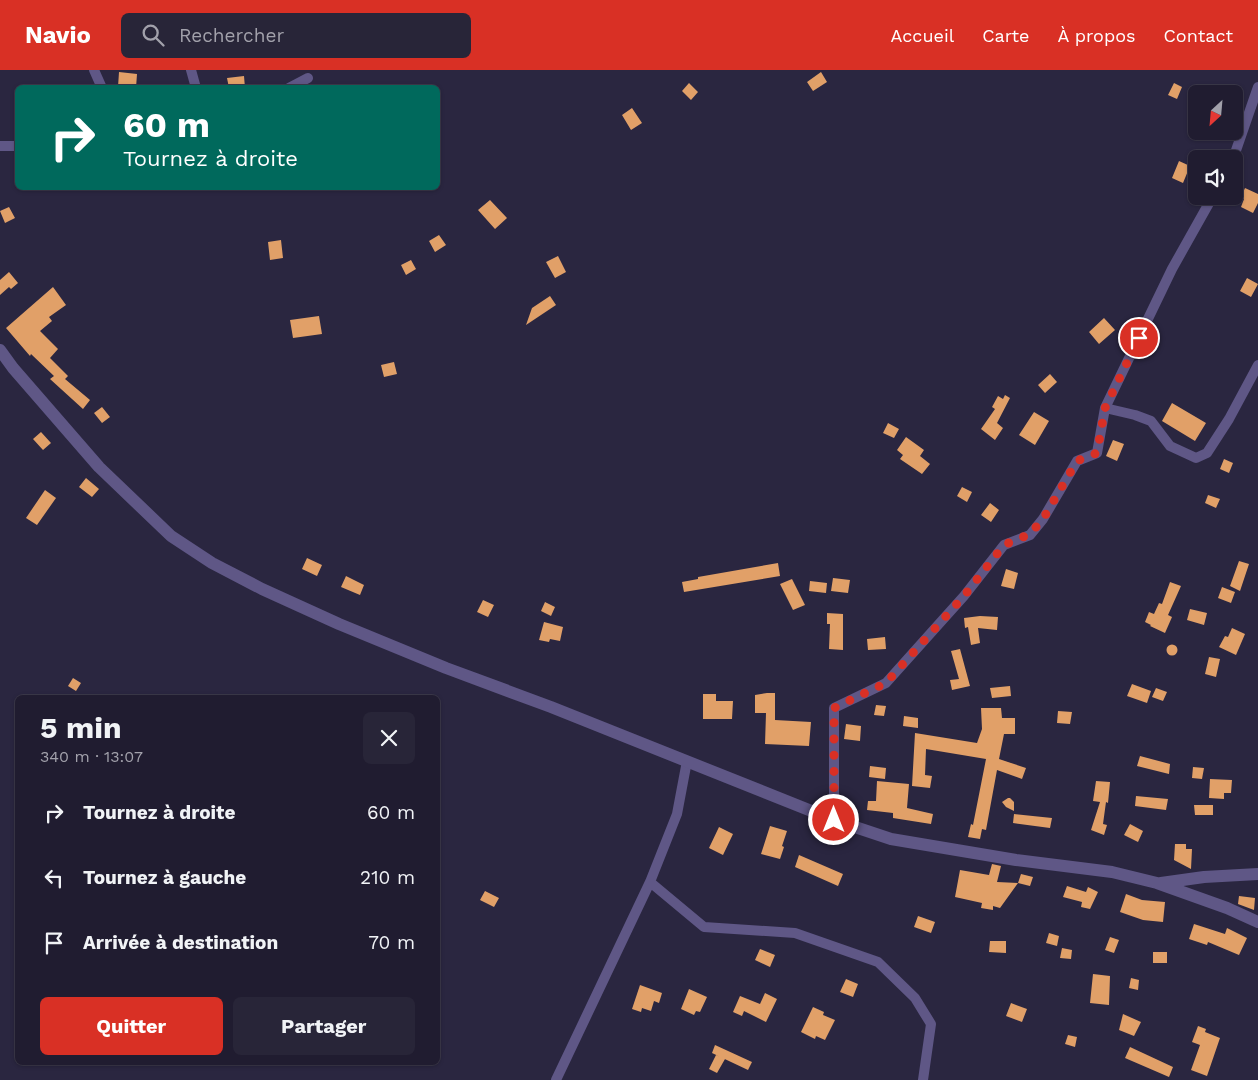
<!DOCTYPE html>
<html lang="fr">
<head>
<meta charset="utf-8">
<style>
  :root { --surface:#201c30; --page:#282538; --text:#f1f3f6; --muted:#a2a1ab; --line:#3d3a4c; --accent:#d93025 }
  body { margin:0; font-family:"Work Sans",sans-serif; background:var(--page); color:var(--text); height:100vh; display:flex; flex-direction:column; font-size:19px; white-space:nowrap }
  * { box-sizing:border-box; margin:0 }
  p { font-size:16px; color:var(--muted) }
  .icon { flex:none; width:28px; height:28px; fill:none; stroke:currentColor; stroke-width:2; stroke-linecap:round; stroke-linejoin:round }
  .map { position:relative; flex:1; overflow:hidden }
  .drawer { position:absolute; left:15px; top:625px; width:425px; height:370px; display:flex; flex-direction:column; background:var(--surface); border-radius:8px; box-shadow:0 1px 4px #0004,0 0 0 1px var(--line) }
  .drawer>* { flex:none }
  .top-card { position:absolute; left:15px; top:15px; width:425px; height:105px; border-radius:8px; box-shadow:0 1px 4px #0004,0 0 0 1px var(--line); background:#00695c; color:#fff; overflow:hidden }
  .needle { width:32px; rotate:206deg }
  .controls { position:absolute; left:1188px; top:15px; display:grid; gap:10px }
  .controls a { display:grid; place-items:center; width:55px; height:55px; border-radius:8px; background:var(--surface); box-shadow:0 1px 4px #0004,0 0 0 1px var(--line); font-size:25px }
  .pin { position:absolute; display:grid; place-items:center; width:42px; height:42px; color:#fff; margin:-21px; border:2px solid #fff; border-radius:50%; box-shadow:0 1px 5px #0007 }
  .me { position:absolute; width:55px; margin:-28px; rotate:0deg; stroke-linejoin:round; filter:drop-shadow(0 0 4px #0008) }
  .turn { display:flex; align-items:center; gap:18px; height:105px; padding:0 25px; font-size:22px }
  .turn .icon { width:65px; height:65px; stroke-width:2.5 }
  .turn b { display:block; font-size:35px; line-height:42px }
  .round { display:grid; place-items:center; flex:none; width:52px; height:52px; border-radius:8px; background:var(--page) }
  .headline { display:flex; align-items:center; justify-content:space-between; height:85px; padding:0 25px }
  h1 { font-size:30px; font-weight:700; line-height:38px }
  .action { display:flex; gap:10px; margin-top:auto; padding:10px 25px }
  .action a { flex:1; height:58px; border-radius:8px; background:var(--accent); color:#fff; font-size:20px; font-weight:700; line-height:58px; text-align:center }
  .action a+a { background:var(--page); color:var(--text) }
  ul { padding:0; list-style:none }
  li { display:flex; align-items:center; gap:15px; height:65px; padding:0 25px }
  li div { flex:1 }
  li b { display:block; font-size:19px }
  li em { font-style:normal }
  header { display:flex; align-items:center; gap:30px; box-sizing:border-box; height:70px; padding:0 25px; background:var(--accent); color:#fff }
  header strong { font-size:24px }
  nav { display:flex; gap:28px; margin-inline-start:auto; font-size:18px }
  .search { width:350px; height:45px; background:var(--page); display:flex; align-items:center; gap:12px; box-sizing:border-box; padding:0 18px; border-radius:8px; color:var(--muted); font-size:19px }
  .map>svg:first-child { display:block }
</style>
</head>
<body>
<header>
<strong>Navio</strong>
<div class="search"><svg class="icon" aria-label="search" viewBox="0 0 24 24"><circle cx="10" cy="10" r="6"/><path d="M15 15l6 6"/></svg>Rechercher</div>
<nav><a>Accueil</a><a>Carte</a><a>À propos</a><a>Contact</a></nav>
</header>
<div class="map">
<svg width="1258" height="1010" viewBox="0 0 1258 1010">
  <rect width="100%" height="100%" fill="#2a2640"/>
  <!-- building -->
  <path fill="#e1a068" d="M119,2L137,4L136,18L118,17Z
    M821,2L827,12L813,21L807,12Z
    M244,6L245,18H229L227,8Z
    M689,13L698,22L691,30L682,21Z
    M1174,13L1182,17L1177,29L1168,25Z
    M632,38L642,53L631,60L622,45Z
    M1179,91L1190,96L1183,113L1172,108Z
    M1245,118L1258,124V133L1253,143L1241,137L1244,129L1241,127Z
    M490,130L507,148L495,159L478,140Z
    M9,137L15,148L5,153L0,141Z
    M439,165L446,175L435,182L429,171Z
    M281,170L283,188L270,190L268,172Z
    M558,186L566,202L555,208L546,192Z
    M411,190L416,199L406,205L401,195Z
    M9,202L18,213L11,219L9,217L0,225V210Z
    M1247,208L1258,214L1251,227L1240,221Z
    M53,217L66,235L49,247L52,251L40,261L58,279L50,288L68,306L65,309L90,330L83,339L50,309L54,306L31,284L30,286L6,258Z
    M550,226L556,235L526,255L532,238Z
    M319,246L322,264L293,268L290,250Z
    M1104,248L1115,260L1099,274L1089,262Z
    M394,292L397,304L384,307L381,295Z
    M1050,304L1057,312L1045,323L1038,315Z
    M1005,325L1010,328L997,353L1003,358L995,370L981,359L995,339L992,337L998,326L1003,329Z
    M1172,333L1206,353L1195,371L1162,351Z
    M102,337L110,347L102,353L94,343Z
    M1034,342L1049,351L1035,375L1019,365Z
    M888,353L899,359L894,368L883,363Z
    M41,362L51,373L43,380L33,369Z
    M906,367L924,380L920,386L930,394L922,404L900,389L903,385L897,380Z
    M1113,370L1124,374L1117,391L1106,386Z
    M1224,389L1233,393L1229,403L1220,399Z
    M86,408L99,419L92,427L79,417Z
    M962,417L972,422L967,432L957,426Z
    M45,420L56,428L37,455L26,448Z
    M1208,425L1220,429L1216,438L1205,433Z
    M990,433L999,440L991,452L981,445Z
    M307,488L322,495L317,506L302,499Z
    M1239,491L1249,494L1240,521L1230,516Z
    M778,493L780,506L684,522L682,512L698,509V507Z
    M1006,499L1018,503L1014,519L1001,516Z
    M346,506L364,515L360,525L341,517Z
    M833,508L850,510L848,523L831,521Z
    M792,509L805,535L793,540L780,514Z
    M810,511L827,513L826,523L809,521Z
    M1170,512L1181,516L1168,545L1172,547L1165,563L1150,556L1151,555L1145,552L1149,542L1154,544L1159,533L1162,534Z
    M1222,517L1235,522L1231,533L1218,528Z
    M483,530L494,535L488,547L477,542Z
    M545,532L555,537L551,546L541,541Z
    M1190,539L1207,543L1204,555L1187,550Z
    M827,543L843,544V580L829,579L830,554H827Z
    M980,546L998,547L997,560L978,558L980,573L971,575L968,557L965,558L964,548Z
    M544,552L563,557L560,571L550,569L549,572L539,570Z
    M1232,558L1245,564L1236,585L1219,577L1225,566L1228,567Z
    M885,567L886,579L868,580L867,569Z
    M1166.5 580a5.5 5.5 0 1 1 11 0a5.5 5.5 0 1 1-11 0Z
    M960,579L970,616L952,620L950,610L959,609L951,581Z
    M1209,587L1220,589L1216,607L1205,604Z
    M73,608L81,613L76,621L68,616Z
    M1132,614L1151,621L1147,633L1127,626Z
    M1010,616L1011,626L992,628L990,618Z
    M1156,618L1167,622L1163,631L1152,627Z
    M767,623H775V650L811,652L809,676L765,674L766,643H755V625Z
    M703,624H716V631H733L732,649H703Z
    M876,635L886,636L884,646L874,645Z
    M981,638H1001L1002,648H1015V664H1004L999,689L1026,698L1022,709L997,700L986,760L982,759L980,769L968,767L971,754L973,755L986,689L926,679L925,705L932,706L930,718L912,716L915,663L977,673L982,659Z
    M1058,641L1072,642L1070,654L1057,653Z
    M904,646L918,648V658L903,656Z
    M846,654L861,656L860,671L844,669Z
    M1140,686L1170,694L1169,704L1137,696Z
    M870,696L886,698L885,709L869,707Z
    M1193,697L1204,698L1202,709L1192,708Z
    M1210,709L1232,710L1231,723H1224V729L1209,728Z
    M877,711L909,714L907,738L933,744L931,754L893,748V743L867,740L868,731H876Z
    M1096,711L1110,712L1108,733L1106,732L1103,754L1107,755L1104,765L1091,760L1100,732L1093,731Z
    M1136,726L1168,729L1166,740L1135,736Z
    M1008,728H1010L1014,732V741L1006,737L1002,732Z
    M1194,735H1213V745H1195Z
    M1014,744L1052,748L1050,758L1013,753Z
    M1130,754L1143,761L1138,772L1124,765Z
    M770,756L787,761L782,776L784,777L780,789L761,784Z
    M719,757L733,764L723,785L709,778Z
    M1175,774H1186V779H1192L1191,799L1174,790Z
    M799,785L843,804L838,816L795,797Z
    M992,794L1001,796L997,812L1018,813L1000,838L993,836V840L981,838L982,833L955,827L960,800L989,805Z
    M1021,804L1033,807L1030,816L1018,813Z
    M1067,816L1086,822L1088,817L1098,822L1090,839L1081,837L1082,832L1063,827Z
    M485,821L499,828L494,837L480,830Z
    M1126,824L1142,830L1165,832L1163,852L1143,850L1120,842Z
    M1239,826L1255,828L1254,840L1238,834Z
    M918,846L935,852L931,863L914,857Z
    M1194,854L1225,864L1227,858L1247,868L1239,885L1208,872L1207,875L1189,869Z
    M1049,863L1059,866L1057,876L1046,873Z
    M1110,867L1119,870L1114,883L1105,880Z
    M990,871H1006V883L989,882Z
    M1062,878L1072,880L1071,889L1060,888Z
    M760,879L775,885L770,897L755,890Z
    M1153,882H1167V893H1153Z
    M1093,904L1110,906L1109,935L1090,933Z
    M1131,908L1139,910L1138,920L1129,918Z
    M846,909L858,914L853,927L840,922Z
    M640,915L662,923L659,933L654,931L651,941L642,938L641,942L632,939Z
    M689,919L707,927L700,942L696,941L694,945L681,939Z
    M765,923L777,929L766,952L744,941L742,946L733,942L740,926L760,934Z
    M1011,933L1027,939L1022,952L1006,946Z
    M813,937L824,942L823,945L835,950L825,970L816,966L815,969L801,962Z
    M1123,944L1141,952L1134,966L1119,960Z
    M1198,956L1206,959L1205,962L1220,968L1207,1006L1191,1000L1200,975L1192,972Z
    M1068,965L1077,967L1075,977L1065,974Z
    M715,975L752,992L748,1000L712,983Z
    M1130,977L1173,997L1169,1007L1125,988Z
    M716,985L725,989L717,1003L709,999Z"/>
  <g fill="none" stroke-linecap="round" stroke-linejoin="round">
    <!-- minor -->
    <path stroke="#5f5786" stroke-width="10" d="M94,0L102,18
      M191,0L196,18
      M289,18L308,8
      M0,76H18
      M1233,89L1258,17
      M1105,338L1135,345L1151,351L1170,376L1196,388L1207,383L1229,349L1258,295
      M834,750V638L886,613L964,526L1004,475L1030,465L1043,449L1077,391L1097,383L1105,338L1172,199L1213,126
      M650,812L704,857L795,863L878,892L915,928L931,954L923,1010
      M556,1010L650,812L677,744L687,691"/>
    <!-- tertiary -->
    <path stroke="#5f5786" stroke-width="12" d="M0,280L13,298L99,397L171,466L212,493L262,519L339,554L446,598L551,637L834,750L891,769L1016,790L1112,802L1157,813L1227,838L1258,852
      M1161,813L1204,807L1258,804"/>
  </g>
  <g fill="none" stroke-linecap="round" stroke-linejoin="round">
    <!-- route -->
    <path stroke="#d93025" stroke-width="9" stroke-dasharray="0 16.2" d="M834,750V638L886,613L964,526L1004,475L1030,464L1043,449L1077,391L1097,383L1105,338L1139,268"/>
  </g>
</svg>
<div class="controls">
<a><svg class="needle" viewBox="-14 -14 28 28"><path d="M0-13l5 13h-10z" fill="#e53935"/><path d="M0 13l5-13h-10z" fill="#a2a1ab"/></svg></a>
<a><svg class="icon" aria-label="sound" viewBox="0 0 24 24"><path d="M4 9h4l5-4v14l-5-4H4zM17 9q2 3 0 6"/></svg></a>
</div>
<div class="pin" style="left:1139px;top:268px;background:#d93025"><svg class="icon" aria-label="arrive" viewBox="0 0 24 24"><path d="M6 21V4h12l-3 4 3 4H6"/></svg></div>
<svg class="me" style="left:834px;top:750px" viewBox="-20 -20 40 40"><circle r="17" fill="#d93025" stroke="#fff" stroke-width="3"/><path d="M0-11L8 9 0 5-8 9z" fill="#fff"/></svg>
<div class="top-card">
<div class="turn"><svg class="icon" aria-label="right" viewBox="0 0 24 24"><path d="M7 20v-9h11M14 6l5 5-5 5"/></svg><div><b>60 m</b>Tournez à droite</div></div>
</div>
<section class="drawer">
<div class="headline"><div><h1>5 min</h1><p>340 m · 13:07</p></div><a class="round"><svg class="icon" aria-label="close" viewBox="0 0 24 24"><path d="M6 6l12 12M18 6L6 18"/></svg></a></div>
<ul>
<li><svg class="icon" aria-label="right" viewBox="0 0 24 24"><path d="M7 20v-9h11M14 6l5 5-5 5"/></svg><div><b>Tournez à droite</b></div><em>60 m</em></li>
<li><svg class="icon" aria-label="left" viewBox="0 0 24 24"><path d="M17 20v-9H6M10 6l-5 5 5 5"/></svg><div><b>Tournez à gauche</b></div><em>210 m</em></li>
<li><svg class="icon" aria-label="arrive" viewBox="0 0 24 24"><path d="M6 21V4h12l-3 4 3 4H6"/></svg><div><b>Arrivée à destination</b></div><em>70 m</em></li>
</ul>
<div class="action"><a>Quitter</a><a>Partager</a></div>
</section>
</div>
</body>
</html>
